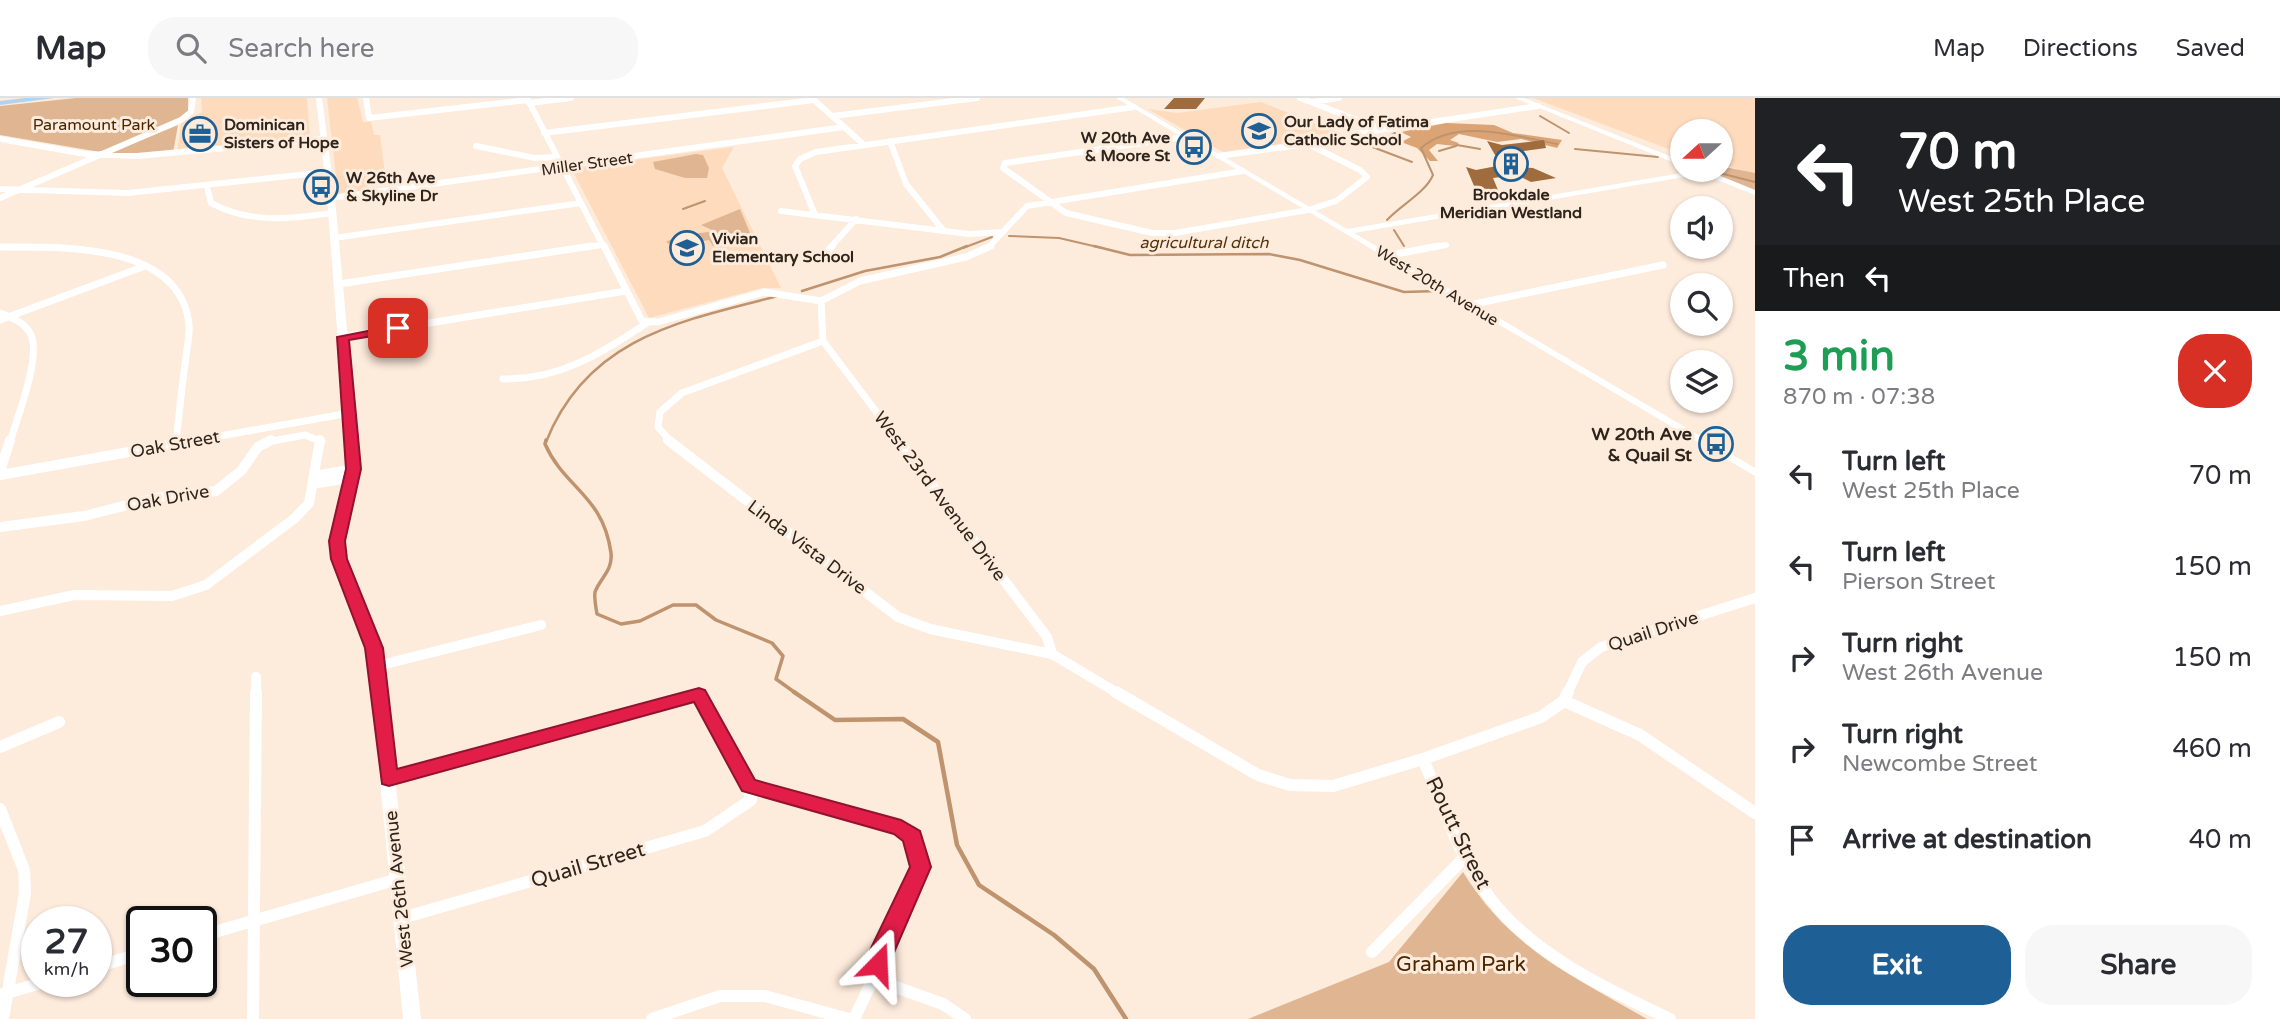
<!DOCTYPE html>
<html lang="en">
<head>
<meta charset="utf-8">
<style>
  :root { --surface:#fff; --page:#f7f7f7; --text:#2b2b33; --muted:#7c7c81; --line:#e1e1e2; --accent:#1e6095 }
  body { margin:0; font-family:"Varela Round",sans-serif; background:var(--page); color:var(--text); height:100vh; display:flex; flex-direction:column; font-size:26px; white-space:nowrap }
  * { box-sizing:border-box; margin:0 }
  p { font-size:23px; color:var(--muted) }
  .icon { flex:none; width:38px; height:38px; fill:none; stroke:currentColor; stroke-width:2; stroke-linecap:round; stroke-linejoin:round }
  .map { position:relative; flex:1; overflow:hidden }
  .side { display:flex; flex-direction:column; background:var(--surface); width:525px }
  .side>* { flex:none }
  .banner { background:#202124; color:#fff; overflow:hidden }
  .needle { width:46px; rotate:249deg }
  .tools { position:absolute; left:1670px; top:21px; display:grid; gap:14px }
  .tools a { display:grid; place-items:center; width:63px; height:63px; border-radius:50%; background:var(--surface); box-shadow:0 2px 5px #0004; font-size:35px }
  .speed { position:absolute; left:21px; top:808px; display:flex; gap:14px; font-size:35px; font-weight:700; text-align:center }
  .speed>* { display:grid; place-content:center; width:91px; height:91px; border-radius:50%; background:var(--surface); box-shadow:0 2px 5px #0004; line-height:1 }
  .speed small { font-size:18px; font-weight:400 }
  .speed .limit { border:4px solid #111; border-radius:10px; background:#fff; color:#111 }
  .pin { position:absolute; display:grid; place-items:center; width:60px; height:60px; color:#fff; margin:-30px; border-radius:14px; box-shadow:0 4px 10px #0006 }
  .me { position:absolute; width:77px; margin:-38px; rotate:21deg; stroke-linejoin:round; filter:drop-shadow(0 0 5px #0008) }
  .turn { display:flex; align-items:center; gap:24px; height:147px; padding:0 28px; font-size:32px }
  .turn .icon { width:91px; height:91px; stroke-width:2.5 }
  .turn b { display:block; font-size:49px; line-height:60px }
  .then { display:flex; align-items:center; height:66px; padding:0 28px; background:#0003; gap:14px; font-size:26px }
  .round { display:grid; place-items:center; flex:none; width:74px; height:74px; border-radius:28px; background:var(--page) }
  .summary { display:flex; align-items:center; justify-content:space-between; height:119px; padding:0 28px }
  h1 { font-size:42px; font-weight:700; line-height:52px; color:#1e9e55 }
  .primary-button { display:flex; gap:14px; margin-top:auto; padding:14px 28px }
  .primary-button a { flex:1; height:80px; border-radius:28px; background:var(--accent); color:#fff; font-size:28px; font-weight:700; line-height:80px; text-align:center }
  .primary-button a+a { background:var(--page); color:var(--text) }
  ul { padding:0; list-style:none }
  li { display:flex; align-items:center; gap:21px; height:91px; padding:0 28px }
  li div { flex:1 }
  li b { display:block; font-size:26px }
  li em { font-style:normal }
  header { display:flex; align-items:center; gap:42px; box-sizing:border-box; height:98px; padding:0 35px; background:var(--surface); border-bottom:2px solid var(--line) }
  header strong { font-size:33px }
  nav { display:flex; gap:38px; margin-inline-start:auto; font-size:24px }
  .search { width:490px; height:63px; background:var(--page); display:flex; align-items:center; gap:18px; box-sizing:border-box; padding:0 24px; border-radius:28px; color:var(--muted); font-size:26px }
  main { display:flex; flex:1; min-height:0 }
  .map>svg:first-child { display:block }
</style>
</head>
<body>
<header>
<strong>Map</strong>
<div class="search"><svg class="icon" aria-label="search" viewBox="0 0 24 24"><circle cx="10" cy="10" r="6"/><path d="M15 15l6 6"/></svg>Search here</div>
<nav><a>Map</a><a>Directions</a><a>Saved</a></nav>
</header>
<main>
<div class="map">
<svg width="1755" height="921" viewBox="0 0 1755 921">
  <rect width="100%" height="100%" fill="#fdebdc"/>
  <!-- built -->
  <path fill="#ffdbbd" d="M201,0H307L310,40L177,54L181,25L202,14Z
    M327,0H357L363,24H371L374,37H380L385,76L366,79L369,92L338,96Z
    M1533,0H1755V76L1720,66V33H1682V56Z
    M1261,4L1344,37L1223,54L1148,11L1177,15Z
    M734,49L722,70L781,190H762L649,220L571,70Z"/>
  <!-- green -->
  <path fill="#e0b592" d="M76,0H188V14L179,21L100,54L0,37V8Z
    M178,27L173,55H111L112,54Z
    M696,56L703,57L709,70L707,80H685L655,71L653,64Z
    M1720,68L1755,75V93L1702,72H1720Z
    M740,111L753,142L713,148L709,142L673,148L666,144C681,135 699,136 714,133L701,127Z
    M1463,774C1511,852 1572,877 1647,921H1248L1389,864Z"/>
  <!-- forest -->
  <path fill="#dca474" d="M1446,25L1494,27L1513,35L1562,42L1557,50L1521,41L1497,44L1459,36L1450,42L1459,45L1455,48L1437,46L1429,52L1438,63H1430L1417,50L1401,44L1411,39L1401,34Z"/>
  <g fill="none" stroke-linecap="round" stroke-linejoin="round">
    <!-- stream-far3 -->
    <path stroke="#be936e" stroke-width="2" d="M1540,18L1569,35
      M1354,42L1412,64
      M1382,46V42L1395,35
      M1457,47L1480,51
      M1575,51L1658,59
      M1439,53L1456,48
      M1708,72L1755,84
      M683,111L705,103
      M1387,122C1401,107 1426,94 1433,77L1421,50C1456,19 1515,38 1557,46
      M1394,132L1404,148
      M1009,138L1059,140L1102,150
      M963,150L992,139"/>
    <!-- stream-far2 -->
    <path stroke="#be936e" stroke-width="2.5" d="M1094,148L1130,157L1269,156L1300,162L1404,194L1437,193
      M802,193L865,173L940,159L967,148
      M546,344C587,240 680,223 778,198"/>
    <!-- stream-far1 -->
    <path stroke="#be936e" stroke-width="3.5" d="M546,342L545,346C565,391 603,397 611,455C613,473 600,480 595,494C594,500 596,510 597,516L621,526L640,523L673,507H696L716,522L772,545L783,558L776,581L797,596"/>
    <!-- stream -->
    <path stroke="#be936e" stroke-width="4.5" d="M794,594L835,622L903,621L938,644L957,747L979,787L1054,837L1094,871L1126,921"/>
  </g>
  <!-- building -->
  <path fill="#a06c3d" d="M1174,0H1205L1196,11H1164Z
    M1544,42L1546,50L1495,57L1487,43L1502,47Z
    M1497,68L1533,70L1556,80L1531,84L1517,77L1493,80L1500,97L1477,95L1466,69L1476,72Z"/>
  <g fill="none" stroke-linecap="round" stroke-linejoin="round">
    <!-- minor-far3 -->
    <path stroke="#fff" stroke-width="6" d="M366,0L369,20L528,2
      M527,0L604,150
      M812,0L863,46
      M1300,0L1381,31
      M1313,4L1339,0
      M529,5L571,0
      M833,18L977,0
      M544,35L814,2
      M1352,36L1538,8
      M1184,39L1005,65L1003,70L1066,115L1152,135H1175L1308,112L1336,103L1367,79L1360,72L1308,46L1218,58
      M0,41L85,56L137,58L323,41
      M890,43L906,86L943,132
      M476,48L535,60L557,59
      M207,89L211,105C250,126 290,121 332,115
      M0,91L128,95L327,74
      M0,100L181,22L191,14L193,0
      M331,100L844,29
      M781,113L969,136L1003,134
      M815,117L795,68L800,61L816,54L1134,9
      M334,140L581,105
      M0,149L63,150
      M580,150L602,147
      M830,150L856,121
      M988,150L1027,108L1243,73
      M1428,150L1446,147"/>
    <!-- minor-far2 -->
    <path stroke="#fff" stroke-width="7" d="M604,148L642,223L658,224L764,194L821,203
      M0,149C60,149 181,144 189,227C190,237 187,249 186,259C182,287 179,316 176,344
      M828,153L832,148
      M1386,158L1438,148
      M339,186L592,148
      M1469,207L1663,167
      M0,215C11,219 26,225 31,237C41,260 17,320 10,344
      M0,222L145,168
      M343,239L626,193
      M503,281C560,282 601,255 647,225
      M186,344L350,315
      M267,344L305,337L322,344
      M671,344L658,329L660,314L682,295L823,243
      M899,344L823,243L821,203L860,183L966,159L991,148"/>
    <!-- minor-far1 -->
    <path stroke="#fff" stroke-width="10" d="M668,342L898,519L930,531L1052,556L1119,596
      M898,342L1047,539L1052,556
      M176,346V342
      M0,374L10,342
      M0,377L196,342
      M314,378L354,371
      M313,386L353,379
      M0,429L84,418L155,400L216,393L241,373L258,349L271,342
      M0,513L74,497L172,498L206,487L295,420L309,405L320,342
      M377,568L541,527
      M256,596V579
      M1567,596L1582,564L1601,549L1755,500"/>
    <!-- minor -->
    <path stroke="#fff" stroke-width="12" d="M1116,594L1258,677L1290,687L1333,688L1423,661L1541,619L1564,603L1568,594
      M1564,603L1640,637L1755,715
      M0,649L59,624
      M1423,661C1443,708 1459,759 1490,800C1533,857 1607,891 1670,921
      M389,681L699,597L748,687L900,730L913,739L921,769L882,850L873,881L943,906L965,921
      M0,711L24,772L25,795L3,921
      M402,820L705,733L751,702L748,687
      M201,838L398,781
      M1372,854L1466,758
      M96,869L142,855
      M0,897L44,884
      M253,921L256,594
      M652,921L720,898H765L849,921
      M854,921L873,881"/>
    <!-- tertiary -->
    <path fill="#fff" fill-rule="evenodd" d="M316,0H322L335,100L359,363L358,384L345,426L343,452L381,550L421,921H403L367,550L331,452L333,426L346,384L347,363L327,100Z
      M1116,0H1124L1347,131L1694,73V72H1706L1755,92V97L1702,76L1354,135L1755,370V378Z
      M1515,0H1524L1682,63V68Z"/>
    <!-- primary -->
    <path fill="#aed3f5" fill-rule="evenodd" d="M25,0H54L0,7V3Z"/>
  </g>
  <!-- route -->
  <path fill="#e11d48" stroke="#92132f" stroke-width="2" d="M398,227L402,228V233L349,242L361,371L345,443L347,461L383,550L397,671L699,590L705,592L755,682L901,722L920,733L931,769L886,873L878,875L870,873L866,866L871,850L910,769L903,743L894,736L742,693L694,604L389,688L382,686L365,550L331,461L329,443L346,371L337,239Z"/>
  <!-- icons -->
  <defs>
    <g id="school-ring" transform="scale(1.75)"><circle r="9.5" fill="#fdebdc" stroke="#1e6095" stroke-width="1.5"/><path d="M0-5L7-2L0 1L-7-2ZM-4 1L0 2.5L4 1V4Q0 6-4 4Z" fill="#1e6095"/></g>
    <g id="office-ring" transform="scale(1.75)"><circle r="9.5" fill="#fdebdc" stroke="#1e6095" stroke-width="1.5"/><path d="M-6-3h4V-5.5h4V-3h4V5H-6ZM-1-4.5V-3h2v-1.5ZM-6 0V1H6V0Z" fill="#1e6095"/></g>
    <g id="bus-ring" transform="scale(1.75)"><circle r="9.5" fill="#fdebdc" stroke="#1e6095" stroke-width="1.5"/><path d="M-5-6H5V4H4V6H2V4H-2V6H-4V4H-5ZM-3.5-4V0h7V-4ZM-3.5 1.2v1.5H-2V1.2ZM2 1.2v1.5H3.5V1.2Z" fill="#1e6095"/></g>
    <g id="building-ring" transform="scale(1.75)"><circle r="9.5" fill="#fdebdc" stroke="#1e6095" stroke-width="1.5"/><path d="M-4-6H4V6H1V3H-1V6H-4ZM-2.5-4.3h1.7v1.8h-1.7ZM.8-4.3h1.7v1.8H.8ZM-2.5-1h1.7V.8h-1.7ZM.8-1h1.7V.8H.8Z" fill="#1e6095"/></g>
  </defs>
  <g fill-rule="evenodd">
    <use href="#school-ring" x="1259" y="33"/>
    <use href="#office-ring" x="200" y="36"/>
    <use href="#bus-ring" x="1194" y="49"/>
    <use href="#building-ring" x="1511" y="66"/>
    <use href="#bus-ring" x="321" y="89"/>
    <use href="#school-ring" x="687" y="150"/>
    <use href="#bus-ring" x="1716" y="346"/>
  </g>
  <g text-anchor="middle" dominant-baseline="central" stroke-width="6" stroke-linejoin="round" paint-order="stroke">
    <!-- far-poi labels -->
    <g font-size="16" font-weight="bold" fill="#2f241b" stroke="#fdebdc" text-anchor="start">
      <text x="1284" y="24">Our Lady of Fatima<tspan x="1284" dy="18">Catholic School</tspan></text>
      <text x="224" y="27">Dominican<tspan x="224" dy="18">Sisters of Hope</tspan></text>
      <text x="1170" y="40" text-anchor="end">W 20th Ave<tspan x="1170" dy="18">&amp; Moore St</tspan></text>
      <text x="346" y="80">W 26th Ave<tspan x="346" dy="18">&amp; Skyline Dr</tspan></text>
      <text x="1511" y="97" text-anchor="middle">Brookdale<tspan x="1511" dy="18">Meridian Westland</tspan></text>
      <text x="712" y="141">Vivian<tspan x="712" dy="18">Elementary School</tspan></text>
    </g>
    <!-- far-park labels -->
    <g font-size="16" fill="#492500" stroke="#fdebdc">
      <text x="94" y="27">Paramount Park</text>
    </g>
    <!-- far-street labels -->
    <g font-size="16" fill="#2f241b" stroke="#fdebdc">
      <text transform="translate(587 66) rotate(-8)">Miller Street</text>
      <text transform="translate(1437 188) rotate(31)">West 20th Avenue</text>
    </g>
    <!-- far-water labels -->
    <g font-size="16" font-style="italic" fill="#55300a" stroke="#fdebdc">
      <text x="1204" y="145">agricultural ditch</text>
    </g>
    <!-- poi labels -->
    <g font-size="18" font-weight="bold" fill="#2f241b" stroke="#fdebdc" text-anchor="end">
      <text x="1692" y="336">W 20th Ave<tspan x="1692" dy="21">&amp; Quail St</tspan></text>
    </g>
    <!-- street labels -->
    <g font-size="18" fill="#2f241b" stroke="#fdebdc">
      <text transform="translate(175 346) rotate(-10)">Oak Street</text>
      <text transform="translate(940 398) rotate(53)">West 23rd Avenue Drive</text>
      <text transform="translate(168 400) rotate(-10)">Oak Drive</text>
      <text transform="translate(807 449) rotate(37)">Linda Vista Drive</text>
      <text transform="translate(1653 533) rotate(-18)">Quail Drive</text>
      <text transform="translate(399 791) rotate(-96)">West 26th Avenue</text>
    </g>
    <!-- near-street labels -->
    <g font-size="21" fill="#2f241b" stroke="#fdebdc">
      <text transform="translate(1458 735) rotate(64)">Routt Street</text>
      <text transform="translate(588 767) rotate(-16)">Quail Street</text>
    </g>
    <!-- near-park labels -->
    <g font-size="21" fill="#492500" stroke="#fdebdc">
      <text x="1461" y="866">Graham Park</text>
    </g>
  </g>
</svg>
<div class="tools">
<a><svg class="needle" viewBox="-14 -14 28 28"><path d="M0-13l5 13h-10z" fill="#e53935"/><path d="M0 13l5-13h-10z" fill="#7c7c81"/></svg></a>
<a><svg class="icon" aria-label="sound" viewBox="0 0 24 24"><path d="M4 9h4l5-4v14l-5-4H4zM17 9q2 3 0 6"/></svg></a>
<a><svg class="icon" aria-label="search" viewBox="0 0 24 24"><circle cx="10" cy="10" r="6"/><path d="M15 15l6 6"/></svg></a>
<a><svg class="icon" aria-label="layers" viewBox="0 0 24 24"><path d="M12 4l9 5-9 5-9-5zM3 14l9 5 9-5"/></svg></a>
</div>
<div class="speed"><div>27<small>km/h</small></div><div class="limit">30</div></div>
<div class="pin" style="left:398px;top:230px;background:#d93025"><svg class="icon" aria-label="arrive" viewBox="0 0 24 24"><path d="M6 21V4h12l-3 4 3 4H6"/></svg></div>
<svg class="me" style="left:878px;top:866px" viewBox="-20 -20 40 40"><path d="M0-17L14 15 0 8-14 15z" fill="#e11d48" stroke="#fff" stroke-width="4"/></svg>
</div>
<section class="side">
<div class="banner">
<div class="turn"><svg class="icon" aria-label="left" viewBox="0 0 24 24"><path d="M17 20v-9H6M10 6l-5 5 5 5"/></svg><div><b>70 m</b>West 25th Place</div></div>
<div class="then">Then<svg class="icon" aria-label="left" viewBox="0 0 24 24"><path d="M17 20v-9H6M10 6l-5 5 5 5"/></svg></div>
</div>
<div class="summary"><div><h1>3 min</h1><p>870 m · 07:38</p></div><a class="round" style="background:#d93025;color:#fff"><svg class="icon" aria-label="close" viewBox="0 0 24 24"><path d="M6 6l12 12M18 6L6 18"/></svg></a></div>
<ul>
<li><svg class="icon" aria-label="left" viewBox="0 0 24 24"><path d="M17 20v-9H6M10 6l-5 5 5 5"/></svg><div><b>Turn left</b><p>West 25th Place</p></div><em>70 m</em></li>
<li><svg class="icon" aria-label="left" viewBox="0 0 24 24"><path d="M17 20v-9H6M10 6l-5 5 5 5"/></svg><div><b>Turn left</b><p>Pierson Street</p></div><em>150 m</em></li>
<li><svg class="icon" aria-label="right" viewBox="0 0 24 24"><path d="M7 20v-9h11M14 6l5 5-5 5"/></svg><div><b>Turn right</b><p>West 26th Avenue</p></div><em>150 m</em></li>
<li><svg class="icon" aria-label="right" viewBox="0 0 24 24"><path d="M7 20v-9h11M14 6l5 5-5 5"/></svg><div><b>Turn right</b><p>Newcombe Street</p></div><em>460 m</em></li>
<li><svg class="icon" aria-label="arrive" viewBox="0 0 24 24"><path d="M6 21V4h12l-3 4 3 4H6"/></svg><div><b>Arrive at destination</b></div><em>40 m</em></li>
</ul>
<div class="primary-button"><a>Exit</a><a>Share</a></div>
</section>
</main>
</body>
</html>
